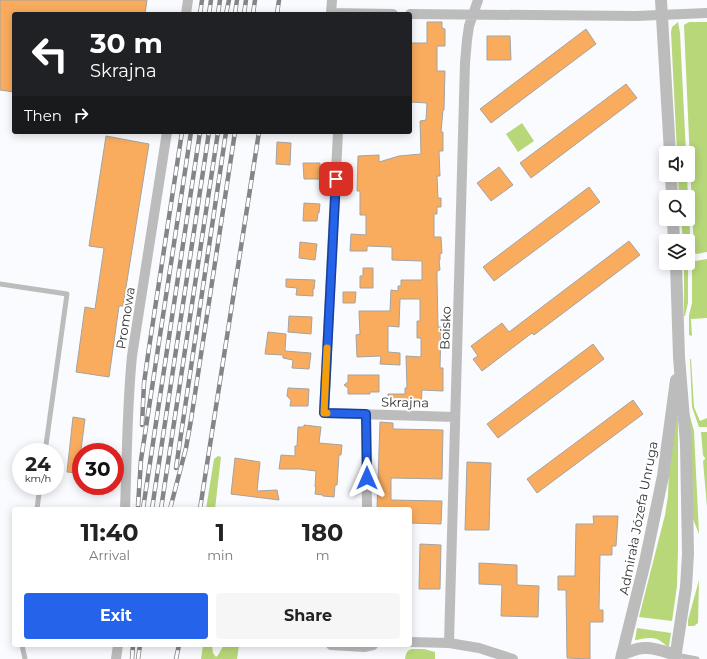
<!DOCTYPE html>
<html lang="en">
<head>
<meta charset="utf-8">
<style>
  :root { --surface:#fff; --page:#f6f6f6; --text:#222; --muted:#767676; --accent:#2563eb }
  body { margin:0; font-family:Montserrat,sans-serif; background:var(--page); color:var(--text); height:100vh; display:flex; flex-direction:column; font-size:15px; white-space:nowrap }
  * { box-sizing:border-box; margin:0 }
  p { font-size:13px; color:var(--muted) }
  .icon { flex:none; width:22px; height:22px; fill:none; stroke:currentColor; stroke-width:2; stroke-linecap:round; stroke-linejoin:round }
  .map { position:relative; flex:1; overflow:hidden }
  .drawer { position:absolute; left:12px; top:507px; width:400px; height:140px; display:flex; flex-direction:column; background:var(--surface); border-radius:4px; box-shadow:0 2px 10px #0003 }
  .drawer>* { flex:none }
  .hud { position:absolute; left:12px; top:12px; width:400px; height:122px; border-radius:4px; box-shadow:0 2px 10px #0003; background:#202124; color:#fff; overflow:hidden }
  .tools { position:absolute; left:659px; top:146px; display:grid; gap:8px }
  .tools a { display:grid; place-items:center; width:36px; height:36px; border-radius:4px; background:var(--surface); box-shadow:0 2px 10px #0003; font-size:20px }
  .speed { position:absolute; left:12px; top:443px; display:flex; gap:8px; font-size:20px; font-weight:700; text-align:center }
  .speed>* { display:grid; place-content:center; width:52px; height:52px; border-radius:50%; background:var(--surface); box-shadow:0 2px 10px #0003; line-height:1 }
  .speed small { font-size:10px; font-weight:400 }
  .speed .limit { border:6px solid #d22; background:#fff; color:#111 }
  .pin { position:absolute; display:grid; place-items:center; width:34px; height:34px; color:#fff; margin:-17px; border-radius:8px; box-shadow:0 2px 6px #0006 }
  .me { position:absolute; width:44px; margin:-22px; rotate:0deg; stroke-linejoin:round; filter:drop-shadow(0 0 3px #0008) }
  .turn { display:flex; align-items:center; gap:14px; height:84px; padding:0 12px; font-size:18px }
  .turn .icon { width:52px; height:52px; stroke-width:2.5 }
  .turn b { display:block; font-size:28px; line-height:34px }
  .then { display:flex; align-items:center; height:38px; padding:0 12px; background:#0003; gap:8px; font-size:15px }
  .eta { display:flex; justify-content:space-evenly; align-items:center; height:68px; text-align:center }
  .eta b { font-size:24px; font-weight:700; line-height:28px }
  .primary-button { display:flex; gap:8px; margin-top:auto; padding:8px 12px }
  .primary-button a { flex:1; height:46px; border-radius:4px; background:var(--accent); color:#fff; font-size:16px; font-weight:700; line-height:46px; text-align:center }
  .primary-button a+a { background:var(--page); color:var(--text) }
  .map>svg:first-child { display:block }
</style>
</head>
<body>
<div class="map">
<svg width="707" height="659" viewBox="0 0 707 659">
  <rect width="100%" height="100%" fill="#fafbfe"/>
  <!-- green -->
  <path fill="#b7d779" d="M678,22L680,33L686,153H677L671,32L672,27Z
    M689,22H707V252L697,254L694,253L684,25Z
    M522,123L534,141L518,152L506,134Z
    M678,175H687L688,197H679Z
    M688,197L691,250L689,253H688V241H683L681,219H688Z
    M707,259V318L691,319L692,336L689,335V315L692,303V264L695,261Z
    M684,263H688V303L685,316H684Z
    M690,359H691L694,407L700,421L707,418V427H699L692,407Z
    M677,403L678,420V549L677,586L672,621L639,617L665,515L668,496L669,468Z
    M688,409L694,431L699,534L693,519Z
    M701,432H707V507L703,461L705,459V458L703,455Z
    M218,456L221,457L215,509H206L214,459Z
    M699,580L698,623L694,626H688V620Z
    M637,628L671,633L669,646H667C664,644 662,642 659,640C651,636 642,639 635,640Z
    M203,645H212L213,653L216,657C219,655 220,651 222,648C225,643 233,645 239,645L237,659H201Z
    M412,649H424L435,652V659H405C406,653 407,650 412,649Z"/>
  <!-- building -->
  <path fill="#f9ac5e" stroke="#a5a3a1" d="M0,0H147L145,14H14V92L0,90Z
    M427,22H442V28L445,29V46H437V71H445L444,110H443L441,132H443V151H439L440,176H437L438,198H441V207H437V214H434V237H441L442,253L440,254V260H439L440,270L437,271V278L438,327H441L440,368H443V391L422,390L421,406L410,405V404H388V394H405V388H407L406,356L421,357V338H417V321H420V299H400L399,327L388,326V352L400,353V365L380,364L381,356L357,357L356,335L360,334L359,311H390L391,290L398,291V286H401V280H422V261L392,260V247L367,246V251H350L351,234L366,235V215H360V191H357L358,156L379,155V162L399,156L421,154L420,121L426,120L427,103L410,102L411,73H410V43H427Z
    M586,29L596,44L491,123L480,109Z
    M487,36H510L511,60H487Z
    M626,84L637,98L531,178L520,163Z
    M106,136L149,144L123,306H119L109,377L76,372L85,307L95,309L104,248L89,246Z
    M277,142L291,143L290,165L276,164Z
    M303,163H320V179H304Z
    M499,167L513,185L491,201L477,183Z
    M589,187L600,202L494,281L483,267Z
    M304,203L320,204L319,213H318L317,221H303Z
    M629,241L640,255L534,335L532,333L482,371L473,359L478,356L471,346L502,323L509,332Z
    M300,242L317,244L315,260L299,258Z
    M363,268H373V288H360V276H363Z
    M286,279L315,280L314,289H313V296L296,295L297,288L286,287Z
    M343,292H356L355,303H343Z
    M289,316L312,317L311,334L288,332Z
    M268,332L286,334L285,351L311,353L309,369L292,368L293,360L283,358V355L265,354Z
    M593,344L604,359L498,438L487,424Z
    M348,375H379V392H370V394H348V388L344,385L348,382Z
    M288,388L309,389L308,406H290L291,400L287,396Z
    M633,400L643,414L537,493L527,479Z
    M73,417L85,419L78,473L67,472Z
    M380,422L393,423V429L443,430L442,479L391,478V500L442,501L441,524L410,523V509H377Z
    M304,425L321,427L319,443L342,445L341,455H339L337,485H335L334,497L323,496V495L315,494L316,487H315L316,471L300,469H279L281,455L295,456V446H297L298,427H304Z
    M235,458L260,462L257,491L277,490L279,500L231,494Z
    M467,462L491,463L489,530H465Z
    M593,516H618L616,546H612V555H600L599,610H603V622H590V659L567,658L566,590H558V576H575L576,524H594Z
    M420,544L441,545L440,589H419Z
    M479,563L517,565V585L539,586L538,617L501,616L502,585L479,584Z"/>
  <g fill="none" stroke-linecap="round" stroke-linejoin="round">
    <!-- service -->
    <path stroke="#bdbcbc" stroke-width="5" d="M0,284L67,294L45,452
      M37,509L40,486
      M22,645L25,659
      M676,655L697,659"/>
    <!-- minor -->
    <path stroke="#bdbcbc" stroke-width="10" d="M332,0L331,13L393,14
      M186,14L188,0
      M410,14L636,16L707,13
      M338,132L324,413L455,417
      M366,415L367,509
      M125,509C127,458 127,406 132,356L167,132
      M410,642L449,643L479,648L513,659
      M449,643L465,63L467,40L469,26L478,0
      M331,645L364,647L373,645
      M116,659L118,645"/>
    <!-- tertiary -->
    <path stroke="#bdbcbc" stroke-width="12" d="M661,0L670,153
      M671,175L672,197
      M673,219L674,241
      M622,654C629,652 637,648 644,648C655,647 665,652 676,655
      M621,659L645,562L663,476L676,380
      M675,659L686,587L688,554L686,444L679,357L676,263"/>
    <!-- rail casing -->
    <g stroke="#848587" stroke-width="4.5">
      <path id="rail" d="M200,14L202,0
        M209,14L211,0
        M218,14L220,0
        M226,14L229,0
        M235,14L237,0
        M244,14L246,0
        M253,14L255,0
        M277,14L279,0
        M142,425L144,383L149,348L182,132
        M176,468L226,132
        M138,506L141,460L191,132
        M143,509L200,132
        M152,509L209,132
        M161,509L218,132
        M170,509L186,448L191,420L235,132
        M200,509L259,132
        M132,659L133,645
        M138,659L140,645
        M176,659L179,645"/>
    </g>
    <!-- rail -->
    <use href="#rail" stroke="#fff" stroke-width="3" stroke-dasharray="9" stroke-linecap="butt"/>
  </g>
  <g fill="none" stroke-linecap="round" stroke-linejoin="round">
    <!-- route casing -->
    <g stroke="#184099" stroke-width="10">
      <path id="route" d="M336,179L324,413L366,414L367,478"/>
    </g>
    <!-- route -->
    <use href="#route" stroke="#2563eb" stroke-width="7"/>
    <!-- slow -->
    <path stroke="#f59e0b" stroke-width="7" d="M327,413H324L327,348"/>
  </g>
  <g text-anchor="middle" dominant-baseline="central" stroke-width="4" stroke-linejoin="round" paint-order="stroke">
    <!-- street labels -->
    <g font-size="13" fill="#353637" stroke="#fff">
      <text transform="translate(125 318) rotate(-81)">Promowa</text>
      <text transform="translate(445 328) rotate(-88)">Boisko</text>
      <text transform="translate(405 402) rotate(1)">Skrajna</text>
      <text transform="translate(638 518) rotate(-79)">Admirała Józefa Unruga</text>
    </g>
  </g>
</svg>
<div class="tools">
<a><svg class="icon" aria-label="sound" viewBox="0 0 24 24"><path d="M4 9h4l5-4v14l-5-4H4zM17 9q2 3 0 6"/></svg></a>
<a><svg class="icon" aria-label="search" viewBox="0 0 24 24"><circle cx="10" cy="10" r="6"/><path d="M15 15l6 6"/></svg></a>
<a><svg class="icon" aria-label="layers" viewBox="0 0 24 24"><path d="M12 4l9 5-9 5-9-5zM3 14l9 5 9-5"/></svg></a>
</div>
<div class="speed"><div>24<small>km/h</small></div><div class="limit">30</div></div>
<div class="pin" style="left:336px;top:179px;background:#d93025"><svg class="icon" aria-label="arrive" viewBox="0 0 24 24"><path d="M6 21V4h12l-3 4 3 4H6"/></svg></div>
<svg class="me" style="left:367px;top:478px" viewBox="-20 -20 40 40"><path d="M0-17L14 15 0 8-14 15z" fill="#2563eb" stroke="#fff" stroke-width="4"/></svg>
<div class="hud">
<div class="turn"><svg class="icon" aria-label="left" viewBox="0 0 24 24"><path d="M17 20v-9H6M10 6l-5 5 5 5"/></svg><div><b>30 m</b>Skrajna</div></div>
<div class="then">Then<svg class="icon" aria-label="right" viewBox="0 0 24 24"><path d="M7 20v-9h11M14 6l5 5-5 5"/></svg></div>
</div>
<section class="drawer">
<div class="eta">
<div><b>11:40</b><p>Arrival</p></div>
<div><b>1</b><p>min</p></div>
<div><b>180</b><p>m</p></div>
</div>
<div class="primary-button"><a>Exit</a><a>Share</a></div>
</section>
</div>
</body>
</html>
